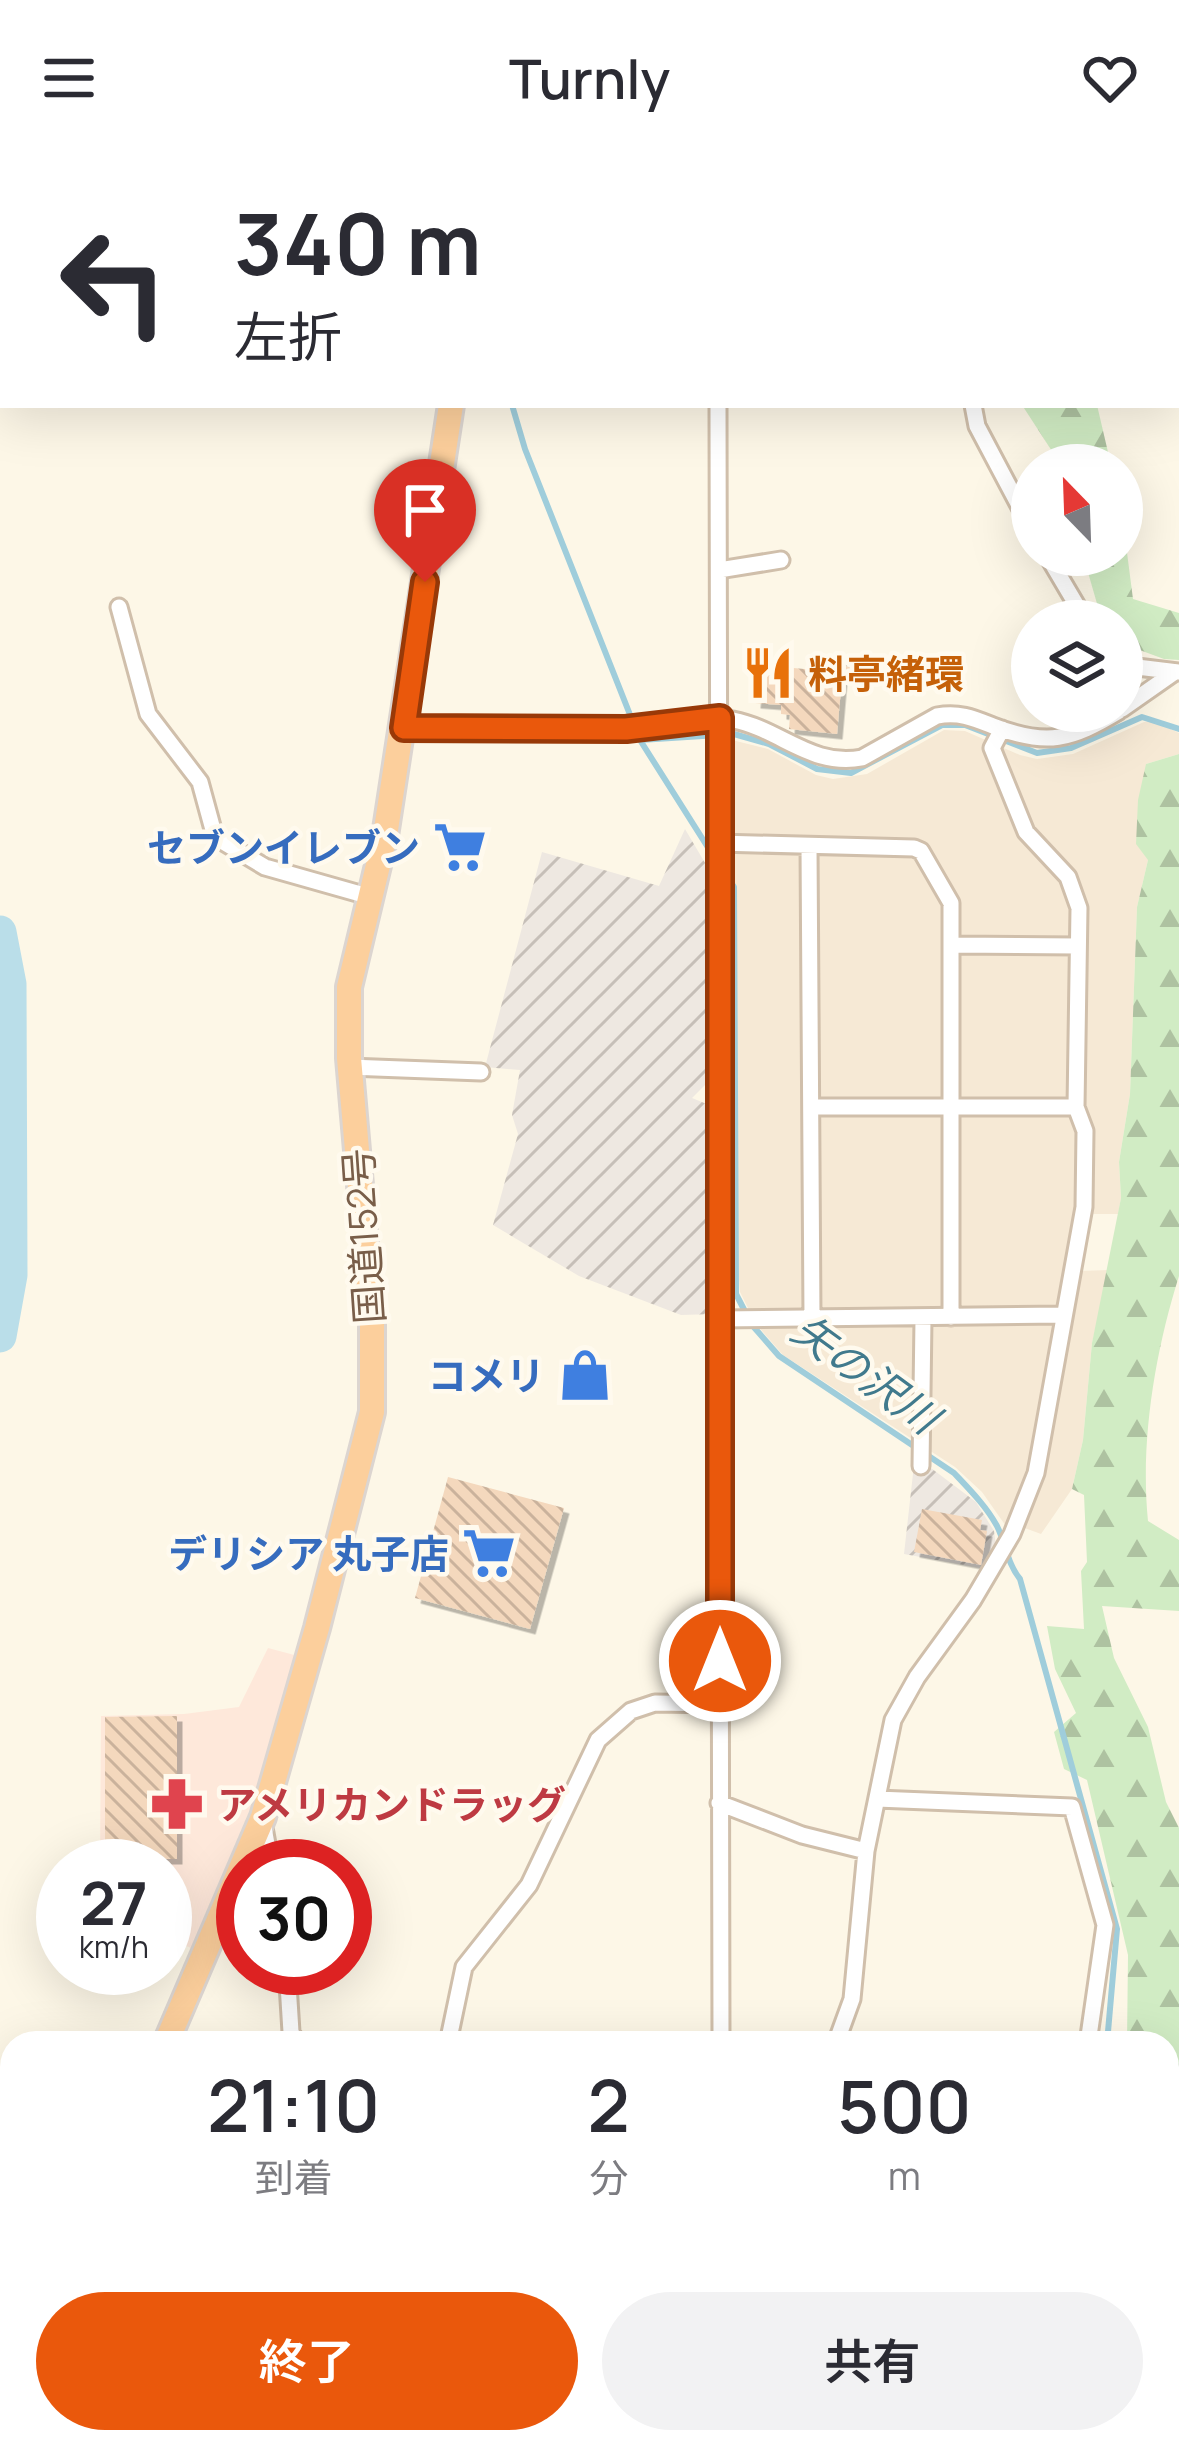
<!DOCTYPE html>
<html lang="ja">
<head>
<meta charset="utf-8">
<style>
  :root { --surface:#fff; --page:#f2f2f3; --text:#2b2b33; --muted:#7c7c81; --accent:#ea580c }
  body { margin:0; font-family:Manrope,"Noto Sans JP",sans-serif; background:var(--page); color:var(--text); height:100vh; display:flex; flex-direction:column; font-size:45px; white-space:nowrap }
  * { box-sizing:border-box; margin:0 }
  p { font-size:39px; color:var(--muted) }
  .icon { flex:none; width:66px; height:66px; fill:none; stroke:currentColor; stroke-width:2; stroke-linecap:round; stroke-linejoin:round }
  .map { position:relative; flex:1; overflow:hidden }
  .sheet { position:absolute; left:0px; top:1875px; width:1179px; height:423px; display:flex; flex-direction:column; background:var(--surface); border-radius:36px 36px 0 0; box-shadow:0 12px 48px #0002 }
  .sheet>* { flex:none }
  .guide { position:absolute; left:0px; top:0px; width:1179px; height:252px; box-shadow:0 12px 48px #0002; background:#fff; color:var(--text); overflow:hidden }
  .needle { width:78px; rotate:337deg }
  .fabs { position:absolute; left:1011px; top:288px; display:grid; gap:24px }
  .fabs a { display:grid; place-items:center; width:132px; height:132px; border-radius:50%; background:var(--surface); box-shadow:0 12px 48px #0002; font-size:60px }
  .speed { position:absolute; left:36px; top:1683px; display:flex; gap:24px; font-size:60px; font-weight:700; text-align:center }
  .speed>* { display:grid; place-content:center; width:156px; height:156px; border-radius:50%; background:var(--surface); box-shadow:0 12px 48px #0002; line-height:1 }
  .speed small { font-size:30px; font-weight:400 }
  .speed .limit { border:18px solid #d22; background:#fff; color:#111 }
  .pin { position:absolute; display:grid; place-items:center; width:102px; height:102px; color:#fff; margin:-123px -51px; border-radius:50% 50% 50% 0; rotate:-45deg; box-shadow:0 0 12px #0007 }
  .pin .icon { rotate:45deg }
  .me { position:absolute; width:132px; margin:-66px; rotate:0deg; stroke-linejoin:round; filter:drop-shadow(0 0 9px #0008) }
  .turn { display:flex; align-items:center; gap:42px; height:252px; padding:0 36px; font-size:54px }
  .turn .icon { width:156px; height:156px; stroke-width:2.5 }
  .turn b { display:block; font-size:84px; line-height:102px }
  .eta { display:flex; justify-content:space-evenly; align-items:center; height:204px; text-align:center }
  .eta b { font-size:72px; font-weight:600; line-height:84px }
  .button { display:flex; gap:24px; margin-top:auto; padding:24px 36px }
  .button a { flex:1; height:138px; border-radius:72px; background:var(--accent); color:#fff; font-size:48px; font-weight:600; line-height:138px; text-align:center }
  .button a+a { background:var(--page); color:var(--text) }
  header { display:flex; justify-content:space-between; align-items:center; height:156px; padding:0 36px; background:var(--surface); font-size:54px; font-weight:600 }
  .map>svg:first-child { display:block }
</style>
</head>
<body>
<header><svg class="icon" aria-label="menu" viewBox="0 0 24 24"><path d="M4 6h16M4 12h16M4 18h16"/></svg>Turnly<svg class="icon" aria-label="heart" viewBox="0 0 24 24"><path d="M12 20l-8-8c-3-5 5-10 8-4 3-6 11-1 8 4z"/></svg></header>
<div class="map">
<svg width="1179" height="2296" viewBox="0 0 1179 2296">
  <defs>
    <pattern id="industrial-furrows" width="10" height="10" patternUnits="userSpaceOnUse" patternTransform="scale(3)"><rect width="10" height="10" fill="#eee8e1"/><path d="M-1 1l2-2M0 10L10 0M9 11l2-2" fill="none" stroke="#c6bfb8"/></pattern>
    <pattern id="forest-firs" width="22" height="20" patternUnits="userSpaceOnUse" patternTransform="scale(3)"><rect width="22" height="20" fill="#d1ecc4"/><path d="M5 1l3.5 6h-7zM16 11l3.5 6h-7z" fill="#aec2a1"/></pattern>
    <pattern id="building-back-hatch" width="6" height="6" patternUnits="userSpaceOnUse" patternTransform="scale(3)"><rect width="6" height="6" fill="#f4d8bd"/><path d="M-1 5l2 2M0 0l6 6M5-1l2 2" fill="none" stroke="#cab29c"/></pattern>
    <filter id="shadow"><feDropShadow dx="5.5" dy="5.5" stdDeviation="0" flood-color="#0004"/></filter>
  </defs>
  <rect width="100%" height="100%" fill="#fdf7e7"/>
  <!-- residential -->
  <path fill="#f6e9d5" d="M1144,566H1156L1179,577V598L1146,608L1148,704L1137,751L1130,938L1119,1006L1121,1042L1118,1058H1089L1080,1115L1109,1114L1092,1187L1083,1284L1072,1333L1041,1378L1022,1371L1015,1383L982,1336L955,1311L783,1199L756,1168L740,1136L737,1097V730L725,713L728,583L768,593L816,619L833,623L867,618L944,574L965,575L1020,599L1037,603L1073,598Z"/>
  <!-- commercial -->
  <path fill="#fee8da" d="M268,1492L298,1500L258,1635L191,1792L165,1781V1710H100L101,1560L184,1558L239,1551Z"/>
  <!-- industrial -->
  <path fill="url(#industrial-furrows)" d="M685,673L708,712L711,923L692,942L714,951V1158L681,1159L579,1120L493,1069L518,978L512,959L520,914L485,911L542,696L659,730Z
    M915,1300L976,1346L994,1375L996,1390L981,1412L904,1398Z"/>
  <!-- forest -->
  <path fill="url(#forest-firs)" d="M1022,249H1097L1111,309H1061Z
    M1122,358L1133,443L1179,457V504L1164,503L1126,489L1122,486V465H1102L1083,399H1122Z
    M1179,598V1120C1155,1196 1140,1286 1148,1365L1179,1384V1455L1102,1450L1114,1502L1148,1571L1166,1646L1179,1672V2296H1155L1153,2286H1167V1887H1127L1128,1799L1087,1624L1064,1613L1054,1576L1076,1557L1055,1513L1047,1470L1084,1473L1081,1415L1087,1406L1084,1339L1072,1333L1083,1284L1092,1187L1121,1042L1119,1006L1130,938L1137,751L1148,704L1136,688L1138,644L1146,608Z"/>
  <g fill="none" stroke-linecap="round" stroke-linejoin="round">
    <!-- stream -->
    <path stroke="#9fcddb" stroke-width="6" d="M433,0L434,3
      M512,249L525,293L640,584L714,701
      M640,584L734,578L769,588L817,613L851,617L942,569H965L1037,597L1071,592L1142,561L1179,573
      M724,716L734,731L736,1138L752,1169L779,1200L954,1317C970,1334 986,1350 997,1370C1006,1388 1007,1407 1020,1423L1117,1773L1107,1887
      M1040,2286L1041,2296"/>
    <!-- river -->
    <path stroke="#badee9" stroke-width="33" d="M0,776L10,828L11,1119L0,1180"/>
  </g>
  <!-- building -->
  <path fill="url(#building-back-hatch)" filter="url(#shadow)" d="M839,496L843,510L855,512L854,523L842,521L837,578L789,573L790,559L781,558V549L755,547L759,509L816,514L817,504Z
    M448,1321L564,1352L530,1473L415,1442Z
    M922,1353L982,1364L980,1374L987,1375L981,1409L914,1396Z
    M177,1560V1703H148V1710H101V1702H105V1561Z"/>
  <g fill="none" stroke-linecap="round" stroke-linejoin="round">
    <!-- minor casing -->
    <g stroke="#d0bfab" stroke-width="21">
      <path id="minor" d="M693,0L695,3
        M886,0L887,3
        M190,3L192,0
        M1176,6L1177,0
        M1176,30L1179,44
        M718,249L721,1887
        M973,249L977,270L1032,374
        M1047,399L1086,465
        M719,414L781,404
        M119,451L148,558L200,626L215,681L265,711L371,741
        M1122,499L1137,511L1179,516
        M1122,553L1175,516
        M403,572C477,573 550,576 624,573C659,572 698,557 733,564C780,573 812,612 862,602L937,560C959,556 973,562 993,570C1047,591 1071,584 1119,555
        M718,687L914,692L921,695L951,747V1161
        M809,691L812,1162
        M953,789L1077,790
        M349,911L481,916
        M811,951H1076
        M720,1163L1062,1159
        M921,1310L923,1163
        M877,1643L1072,1651L1105,1769L1088,1887
        M719,1647L802,1679L866,1695
        M263,1666L271,1710
        M287,1812L291,1876L297,1887
        M448,1887L464,1811L529,1729L598,1584L631,1555L655,1547L720,1548
        M836,1887L852,1843L866,1695L893,1564L917,1521L973,1444L1012,1378L1036,1317L1084,1051L1085,975L1076,951L1079,752L1068,721L1026,676L992,592L1002,573
        M841,2286L845,2296
        M1028,2286L1030,2296
        M401,2296L404,2286
        M597,2296L601,2286
        M706,2296L708,2286"/>
    </g>
    <!-- secondary casing -->
    <g stroke="#d3c0a9" stroke-width="27">
      <path id="secondary" d="M0,33H3"/>
    </g>
    <!-- trunk casing -->
    <g stroke="#dcd5d0" stroke-width="30">
      <path id="trunk" d="M485,3L486,0
        M166,1887L263,1661L317,1472L372,1256V1168L349,902V831L385,680L451,249
        M133,2296V2286"/>
    </g>
    <!-- minor -->
    <use href="#minor" stroke="#fff" stroke-width="15"/>
    <!-- secondary -->
    <use href="#secondary" stroke="#fff" stroke-width="21"/>
    <!-- trunk -->
    <use href="#trunk" stroke="#fccf9c" stroke-width="24"/>
  </g>
  <g fill="none" stroke-linecap="round" stroke-linejoin="round">
    <!-- route casing -->
    <g stroke="#983908" stroke-width="30">
      <path id="route" d="M425,426L404,572L626,573L720,562V1505"/>
    </g>
    <!-- route -->
    <use href="#route" stroke="#ea580c" stroke-width="21"/>
  </g>
  <!-- icons -->
  <defs>
    <g id="restaurant-bare" transform="scale(4.14)"><path d="M-5-6h1v4h1v-4h1v4h1v-4h1v5L-1.5 .5V6h-2V.5L-5-1ZM5-6V6H3V1.5H1.5Q1.5-4 5-6Z" fill="#e8710a" stroke="#fffaee" stroke-width="2.5" paint-order="stroke"/></g>
    <g id="supermarket-bare" transform="scale(4.14)"><path d="M-6-5.5h2.5l.6 2H6L4.5 2H-2.5L-4.4-4H-6ZM-1.5 3.2a1.3 1.3 0 1 0 .1 0ZM3 3.2a1.3 1.3 0 1 0 .1 0Z" fill="#3f7fe0" stroke="#fffaee" stroke-width="2.5" paint-order="stroke"/></g>
    <g id="shop-bare" transform="scale(4.14)"><path d="M-5-2.5h2.3a2.7 3.5 0 0 1 5.4 0H5L5.5 6h-11ZM-1.5-2.5h3a1.5 2.3 0 0 0-3 0Z" fill="#3f7fe0" stroke="#fffaee" stroke-width="2.5" paint-order="stroke"/></g>
    <g id="pharmacy-bare" transform="scale(4.14)"><path d="M-2-6h4v4h4v4h-4v4h-4v-4h-4v-4h4Z" fill="#e0444e" stroke="#fffaee" stroke-width="2.5" paint-order="stroke"/></g>
  </defs>
  <g fill-rule="evenodd">
    <use href="#restaurant-bare" x="768" y="517"/>
    <use href="#supermarket-bare" x="460" y="691"/>
    <use href="#shop-bare" x="585" y="1219"/>
    <use href="#supermarket-bare" x="489" y="1397"/>
    <use href="#pharmacy-bare" x="177" y="1648"/>
  </g>
  <g text-anchor="middle" dominant-baseline="central" stroke-width="9" stroke-linejoin="round" paint-order="stroke">
    <!-- food labels -->
    <g font-size="39" font-weight="bold" fill="#c56008" stroke="#fffaee" text-anchor="start">
      <text x="808" y="517">料亭緒環</text>
    </g>
    <!-- shop labels -->
    <g font-size="39" font-weight="bold" fill="#366cbe" stroke="#fffaee" text-anchor="end">
      <text x="420" y="691">セブンイレブン</text>
      <text x="545" y="1219">コメリ</text>
      <text x="449" y="1397">デリシア 丸子店</text>
    </g>
    <!-- street labels -->
    <g font-size="39" fill="#795e49" stroke="#fffaee">
      <text transform="translate(363 1080) rotate(-94)">国道152号</text>
    </g>
    <!-- health labels -->
    <g font-size="39" font-weight="bold" fill="#be3a42" stroke="#fffaee" text-anchor="start">
      <text x="217" y="1648">アメリカンドラッグ</text>
    </g>
    <!-- water labels -->
    <g font-size="42" font-style="italic" fill="#417a8d" stroke="#fffaee">
      <text transform="translate(866 1217) rotate(36)">矢の沢川</text>
    </g>
  </g>
</svg>
<div class="fabs">
<a><svg class="needle" viewBox="-14 -14 28 28"><path d="M0-13l5 13h-10z" fill="#e53935"/><path d="M0 13l5-13h-10z" fill="#7c7c81"/></svg></a>
<a><svg class="icon" aria-label="layers" viewBox="0 0 24 24"><path d="M12 4l9 5-9 5-9-5zM3 14l9 5 9-5"/></svg></a>
</div>
<div class="speed"><div>27<small>km/h</small></div><div class="limit">30</div></div>
<div class="pin" style="left:425px;top:426px;background:#d93025"><svg class="icon" aria-label="arrive" viewBox="0 0 24 24"><path d="M6 21V4h12l-3 4 3 4H6"/></svg></div>
<svg class="me" style="left:720px;top:1505px" viewBox="-20 -20 40 40"><circle r="17" fill="#ea580c" stroke="#fff" stroke-width="3"/><path d="M0-11L8 9 0 5-8 9z" fill="#fff"/></svg>
<div class="guide">
<div class="turn"><svg class="icon" aria-label="left" viewBox="0 0 24 24"><path d="M17 20v-9H6M10 6l-5 5 5 5"/></svg><div><b>340 m</b>左折</div></div>
</div>
<section class="sheet">
<div class="eta">
<div><b>21:10</b><p>到着</p></div>
<div><b>2</b><p>分</p></div>
<div><b>500</b><p>m</p></div>
</div>
<div class="button"><a>終了</a><a>共有</a></div>
</section>
</div>
</body>
</html>
